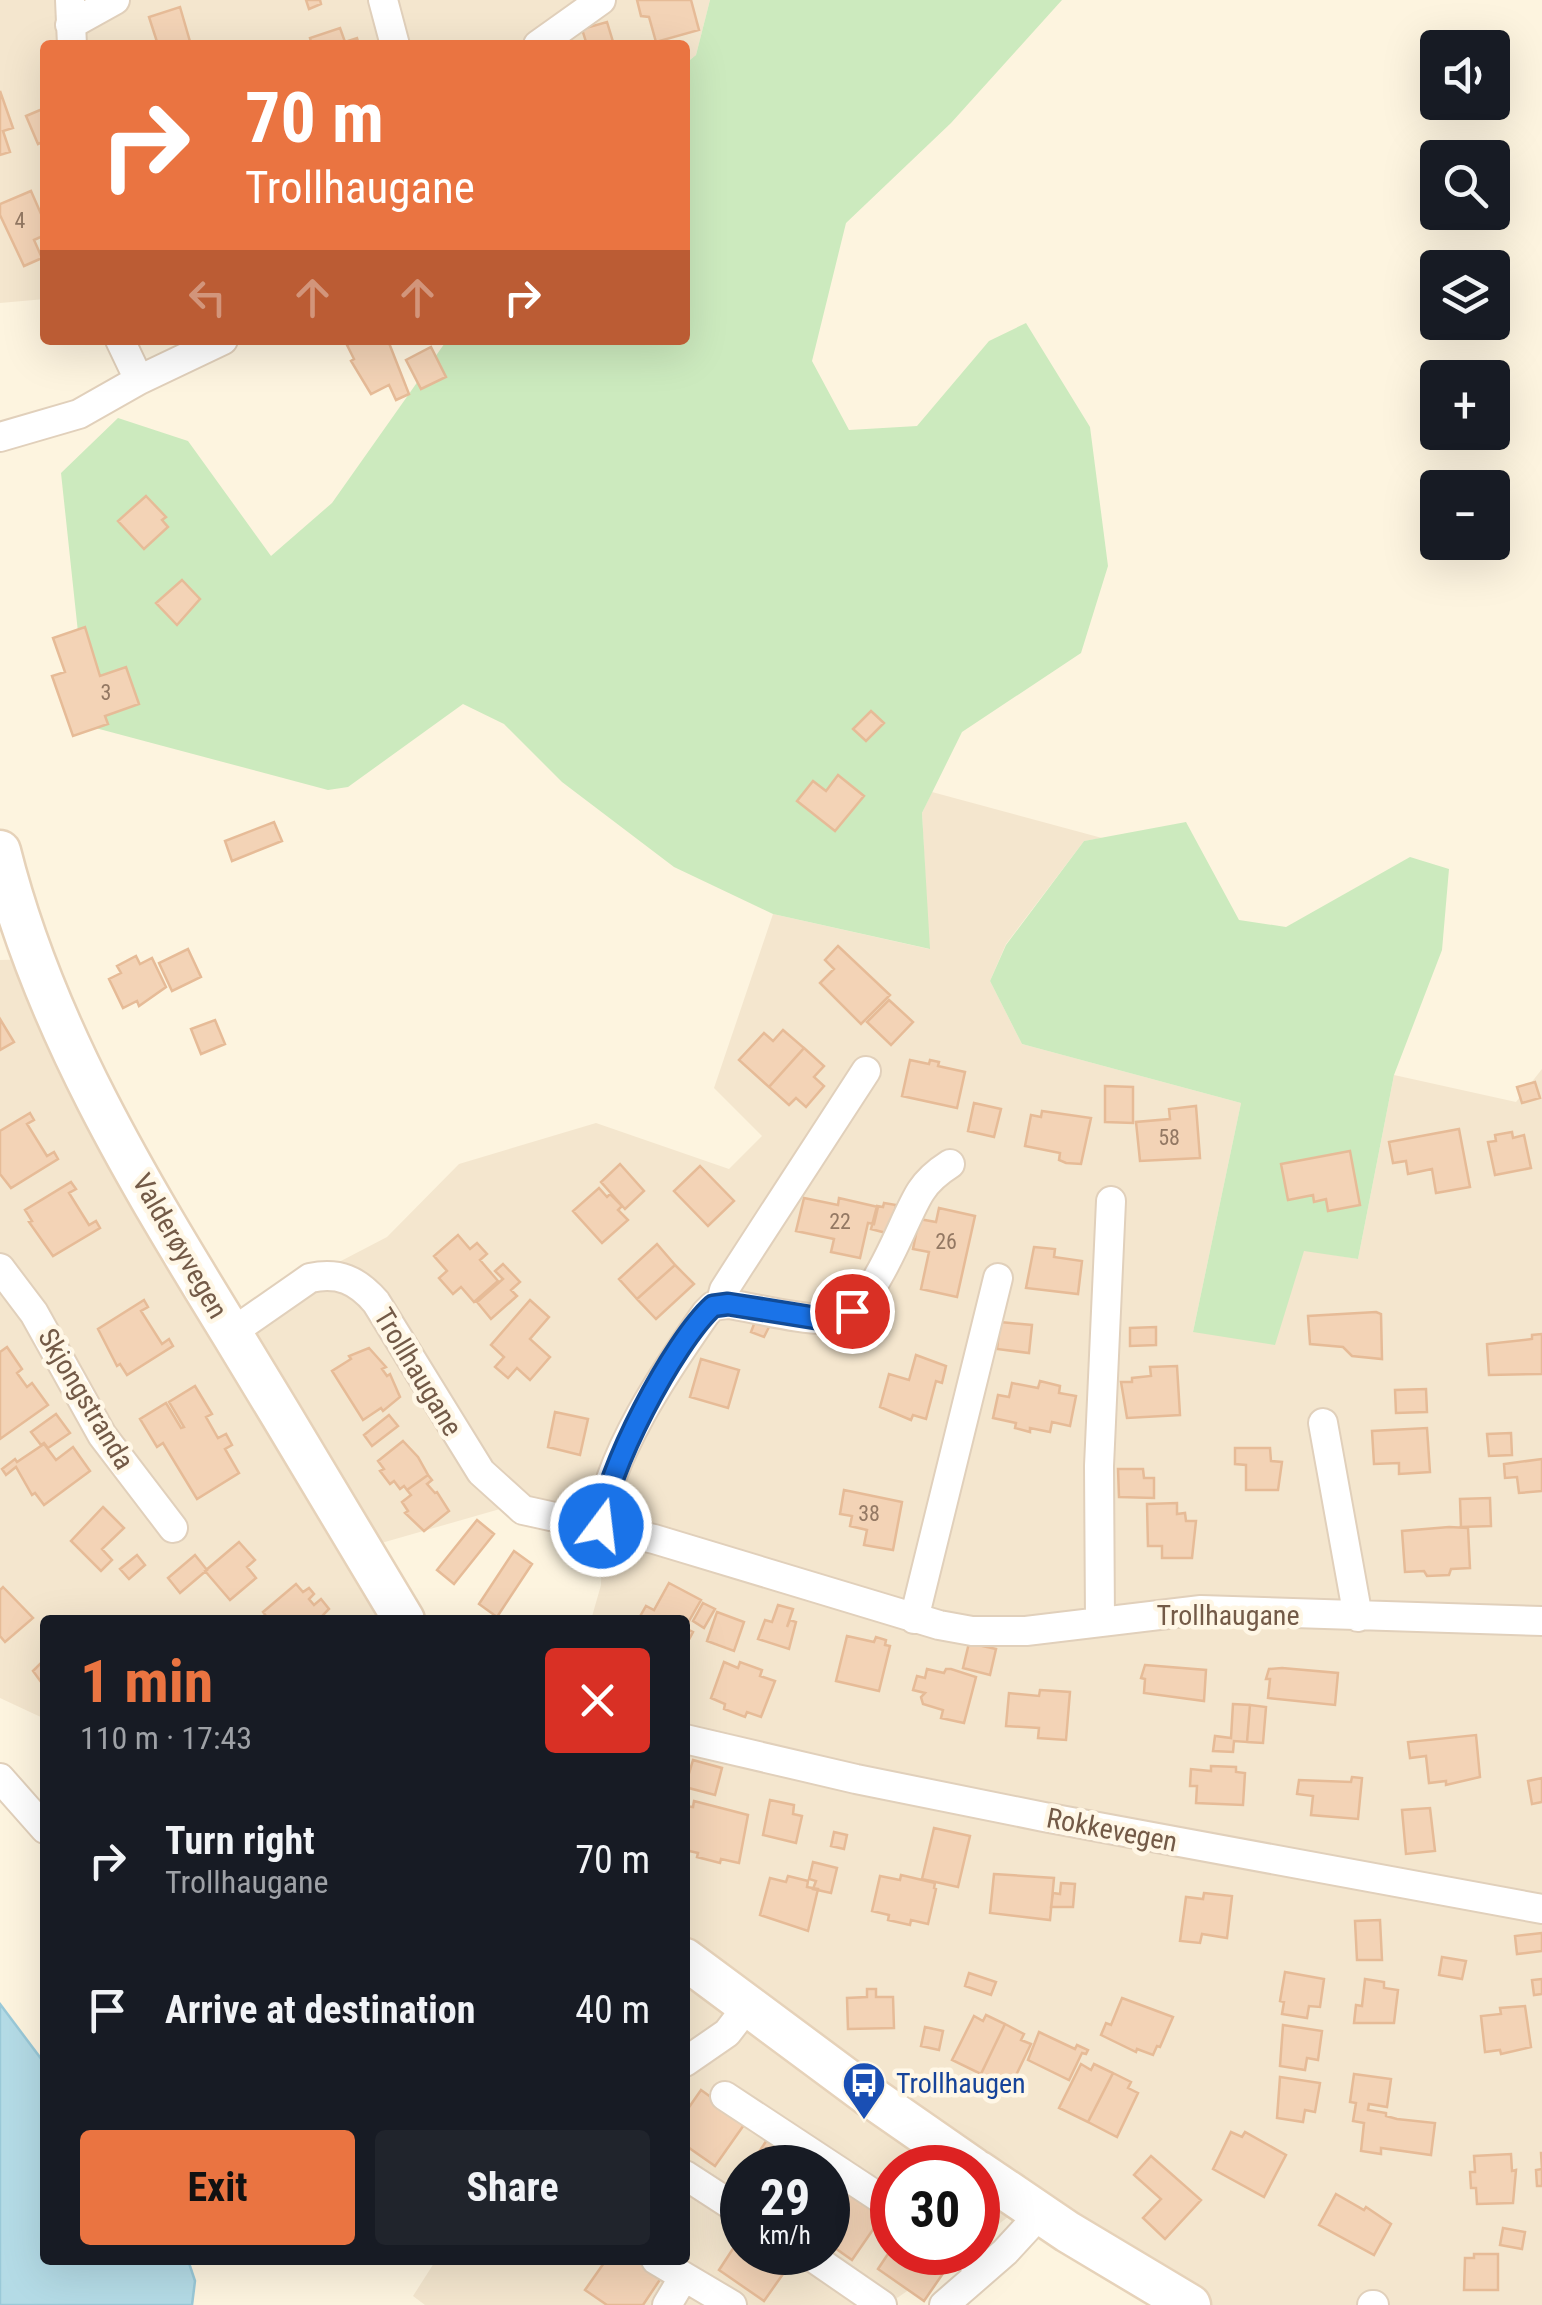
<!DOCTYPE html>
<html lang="en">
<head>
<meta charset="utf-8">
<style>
  :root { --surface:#171b24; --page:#20242c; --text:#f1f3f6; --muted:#9ea1a6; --accent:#ea7441 }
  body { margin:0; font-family:"Roboto Condensed",sans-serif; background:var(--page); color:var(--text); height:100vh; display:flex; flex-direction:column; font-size:38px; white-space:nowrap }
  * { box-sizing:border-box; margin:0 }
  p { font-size:32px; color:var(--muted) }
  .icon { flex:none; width:55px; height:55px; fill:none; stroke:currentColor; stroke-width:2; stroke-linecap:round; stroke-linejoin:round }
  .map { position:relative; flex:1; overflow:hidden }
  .drawer { position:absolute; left:40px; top:1615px; width:650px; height:650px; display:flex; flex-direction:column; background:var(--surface); border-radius:10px; box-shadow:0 10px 40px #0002 }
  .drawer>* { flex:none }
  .hud { position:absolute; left:40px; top:40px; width:650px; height:305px; border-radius:10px; box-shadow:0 10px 40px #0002; background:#ea7441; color:#fff; overflow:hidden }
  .controls { position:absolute; left:1420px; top:30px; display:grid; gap:20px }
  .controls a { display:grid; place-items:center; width:90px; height:90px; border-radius:10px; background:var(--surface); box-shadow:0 10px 40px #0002; font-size:50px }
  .speed { position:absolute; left:720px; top:2145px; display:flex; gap:20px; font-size:50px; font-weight:700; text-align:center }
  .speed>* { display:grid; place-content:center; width:130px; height:130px; border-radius:50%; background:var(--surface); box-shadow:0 10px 40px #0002; line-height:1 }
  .speed small { font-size:25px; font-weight:400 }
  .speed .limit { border:15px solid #d22; background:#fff; color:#111 }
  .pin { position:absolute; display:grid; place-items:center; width:85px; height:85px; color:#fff; margin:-42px; border:5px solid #fff; border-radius:50%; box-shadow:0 2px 10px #0007 }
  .me { position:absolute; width:110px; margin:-55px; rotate:15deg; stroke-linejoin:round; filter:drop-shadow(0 0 8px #0008) }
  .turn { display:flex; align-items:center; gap:35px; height:210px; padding:0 40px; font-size:45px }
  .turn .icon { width:130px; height:130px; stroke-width:2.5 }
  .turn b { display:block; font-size:70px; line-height:85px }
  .lanes { display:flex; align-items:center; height:95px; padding:0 40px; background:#0003; justify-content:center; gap:50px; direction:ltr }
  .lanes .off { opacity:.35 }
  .round { display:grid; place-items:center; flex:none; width:105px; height:105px; border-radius:10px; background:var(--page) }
  .head { display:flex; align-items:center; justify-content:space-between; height:170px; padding:0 40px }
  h1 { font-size:60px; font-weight:700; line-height:75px; color:var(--accent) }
  .cta { display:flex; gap:20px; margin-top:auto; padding:20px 40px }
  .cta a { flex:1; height:115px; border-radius:10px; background:var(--accent); color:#111; font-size:40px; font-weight:700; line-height:115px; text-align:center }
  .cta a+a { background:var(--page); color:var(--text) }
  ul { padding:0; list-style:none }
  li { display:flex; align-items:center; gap:30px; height:150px; padding:0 40px }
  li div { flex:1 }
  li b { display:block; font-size:38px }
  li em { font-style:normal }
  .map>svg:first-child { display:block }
</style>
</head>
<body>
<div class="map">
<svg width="1542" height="2305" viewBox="0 0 1542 2305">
  <rect width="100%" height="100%" fill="#fdf4df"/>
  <!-- residential -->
  <path fill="#f4e6ce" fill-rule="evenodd" d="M0,0H710L696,55L685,64V45H45V299L0,303Z
    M932,792L1102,838L1084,841L1006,944L990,981L1022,1044L1241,1103L1193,1332L1304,1250L1358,1259L1394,1075L1516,1102L1542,1069V2305H1193L1017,2210L978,2240V2168H892V2252L962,2253L887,2305H425L413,2296L436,2260H685V1620H591L601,1585L603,1520L507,1507L350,1552L396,1620H45V1719L0,1698V960L34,959L222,1323L387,1237L459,1164L596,1123L729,1169L762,1136L714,1088L773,914L929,949L922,813ZM742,2168H828V2252H742Z"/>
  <!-- green -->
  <path fill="#cceabe" d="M710,0H1062L951,123L846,223L812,361L849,430L917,426L989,341L1026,323L1090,427L1108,566L1081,653L962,732L922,813L930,949L773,914L674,867L562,782L504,724L463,704L348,787L328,790L88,726L61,473L118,418L188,441L271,556L332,503L447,340H685V64L696,55Z
    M1186,822L1239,920L1286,927L1410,857L1449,869L1442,950L1394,1075L1358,1259L1304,1251L1275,1345L1193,1332L1241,1103L1022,1044L990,981L1006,945L1084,841Z"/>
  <!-- water -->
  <path fill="#b4dbe6" stroke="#9ac9d8" stroke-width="2.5" d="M0,2004L45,2064V2260H188L195,2281L192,2305H0Z"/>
  <!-- building -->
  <path fill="#f3d3b6" stroke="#e6bb97" stroke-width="2.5" d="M306,0H320L321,4L309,9Z
    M637,0H691L699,30L656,42L649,17L641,16Z
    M180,7L191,45H158L149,17Z
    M607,22L614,45H587L582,29Z
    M340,28L345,42L357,38L359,45H312L310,38Z
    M0,91L13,128L3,131L10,152L0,155Z
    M45,108V141L38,144L26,116Z
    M31,191L45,223V235L34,240L42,258L24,266L0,215V204Z
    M356,340L389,343L409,394L396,400L389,385L371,394L351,361L354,359L347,345Z
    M431,347L446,377L421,389L406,360Z
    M146,496L166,517L162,520L168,527L144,549L118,521Z
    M182,580L200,599L177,625L156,603Z
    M85,627L100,676L126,667L139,704L105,716L108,724L73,736L52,676L65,672L53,638Z
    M871,711L884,723L866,741L853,729Z
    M838,775L864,796L835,831L797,801L813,781L826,791Z
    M274,822L282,841L232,861L225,841Z
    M838,946L890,995L861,1024L820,983L834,969L825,960Z
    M188,949L201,977L172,991L159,963Z
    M136,956L140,964L152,958L166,987L139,1006L137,1001L123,1008L109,979L121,973L117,966Z
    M889,1000L913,1022L891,1045L867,1022Z
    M0,1019L14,1042L0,1050Z
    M215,1020L225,1044L201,1054L191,1029Z
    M783,1030L804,1048L769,1087L739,1060L764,1033L773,1041Z
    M804,1048L824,1066L814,1077L824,1086L806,1107L796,1098L789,1105L769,1087Z
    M910,1060L929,1064L930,1060L939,1062L938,1066L965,1072L957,1108L902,1096Z
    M1535,1082L1540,1098L1522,1103L1517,1087Z
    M1105,1086L1133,1087V1123L1105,1122Z
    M974,1103L1001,1109L994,1137L968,1131Z
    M1196,1106L1200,1158L1140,1161L1136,1122L1170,1119L1169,1109Z
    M1042,1111L1091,1118L1081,1164L1066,1163L1059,1160L1060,1153L1025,1146L1031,1115L1041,1117Z
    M30,1113L34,1120L27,1124L47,1156L54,1152L58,1159L11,1188L0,1174V1131Z
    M1459,1129L1470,1187L1436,1193L1432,1169L1408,1174L1406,1161L1393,1163L1389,1142Z
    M1512,1132L1513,1138L1524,1135L1531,1168L1495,1175L1488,1142L1496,1141L1495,1135Z
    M1350,1151L1360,1205L1328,1211L1326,1199L1314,1202L1313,1195L1288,1200L1281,1164Z
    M620,1164L644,1191L625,1209L601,1182Z
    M700,1166L734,1201L708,1226L674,1191Z
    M71,1182L76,1189L69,1193L89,1225L96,1221L100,1228L53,1256L29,1222L32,1221L25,1210Z
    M599,1188L607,1197L610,1194L622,1206L618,1210L628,1220L602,1243L573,1211Z
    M804,1198L838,1205L839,1198L878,1207L874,1224L868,1223L860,1258L831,1252L834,1239L796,1231Z
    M884,1203L896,1205L890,1234L871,1229L877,1206L883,1207Z
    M939,1208L975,1216L957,1297L921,1289L929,1252L913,1249L919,1219L936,1222Z
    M458,1235L470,1249L477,1243L487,1254L480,1260L498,1281L474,1302L461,1287L453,1294L439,1278L447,1271L434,1256Z
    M657,1244L675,1265L637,1299L619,1279Z
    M1034,1247L1055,1249L1054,1257L1082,1261L1078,1294L1026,1288Z
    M503,1264L520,1282L511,1290L517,1296L491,1319L477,1302L503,1279L495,1271Z
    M675,1265L694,1284L656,1319L637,1299Z
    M144,1300L148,1307L141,1311L162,1344L169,1339L173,1346L127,1375L120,1364L117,1366L98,1329Z
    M530,1300L549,1317L530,1339L550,1357L530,1380L517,1368L508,1378L495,1367L504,1357L491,1345Z
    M1376,1312L1381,1314L1382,1359L1352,1356L1343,1347L1310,1344L1308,1316Z
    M756,1319L770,1325L764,1337L751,1332Z
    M1000,1322L1032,1325L1029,1353L997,1349Z
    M1156,1327V1345L1130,1346V1328Z
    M1542,1334V1374L1489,1375L1487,1344L1532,1339V1335Z
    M7,1347L22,1369L17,1373L27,1387L32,1383L48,1405L0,1439V1352Z
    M369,1348L386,1367L382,1369L387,1376L390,1374L400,1397L383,1411L381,1408L363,1420L332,1371L351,1359L349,1356Z
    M916,1355L946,1366L942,1383L936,1381L926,1419L913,1415L911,1420L880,1407L889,1374L909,1380Z
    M701,1359L739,1370L728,1408L690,1397Z
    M1177,1366L1180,1415L1127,1418L1121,1382H1132V1378L1151,1376L1150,1367Z
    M1040,1381L1060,1386L1059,1393L1076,1396L1070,1426L1052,1422L1050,1432L1030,1428V1432L1015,1428L1016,1423L993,1418L998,1395L1009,1397L1012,1383L1038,1388Z
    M195,1386L212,1414L206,1417L218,1438L226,1434L232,1445L225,1449L239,1473L197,1499L163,1443L157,1447L140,1419L166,1403L181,1428L184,1427L169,1402Z
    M1426,1389L1427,1412L1396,1413L1395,1390Z
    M555,1412L588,1419L580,1455L548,1447Z
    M56,1414L70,1433L48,1448L44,1443L41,1445L31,1432Z
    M389,1415L398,1426L372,1446L364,1435Z
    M1427,1428L1430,1472L1399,1474V1463L1374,1464L1372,1431Z
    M1511,1433L1512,1455L1489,1456L1487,1434Z
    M403,1441L418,1457L428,1475L407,1490L404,1486L400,1489L394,1481L390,1484L380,1471L384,1469L378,1461Z
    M44,1444L56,1460L73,1447L90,1471L44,1505L35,1493L32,1495L16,1467L6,1475L2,1469L15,1459L17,1462Z
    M1235,1448H1270L1271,1461L1282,1462L1278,1490H1246V1465L1235,1464Z
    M1542,1459V1491L1519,1493L1517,1477L1505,1478L1504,1464Z
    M1118,1469H1143L1144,1478H1154V1498L1119,1497Z
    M428,1475L432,1480L427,1484L435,1493L437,1492L449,1511L424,1531L405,1513L408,1511L402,1502L411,1495L407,1490Z
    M844,1490L902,1502L893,1550L864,1545L867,1530L850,1526L852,1516L840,1514Z
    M1490,1498L1491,1526L1461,1527L1460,1499Z
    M1177,1503V1514L1185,1513L1186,1521H1196L1192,1558H1162V1546H1148L1147,1504Z
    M103,1507L124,1528L102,1549L112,1560L101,1571L71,1541Z
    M477,1520L494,1534L454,1584L437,1570Z
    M1449,1527L1468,1528L1470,1568L1451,1569L1449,1575L1427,1576L1424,1571L1405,1572L1402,1531Z
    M239,1542L255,1560L247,1567L256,1578L230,1600L205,1571Z
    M514,1551L532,1564L497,1617L479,1604Z
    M137,1555L145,1565L129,1579L120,1569Z
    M195,1555L207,1570L180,1593L168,1578Z
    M669,1583L701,1600L685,1628L693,1632L685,1647V1620H638L646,1606L654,1610Z
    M296,1584L303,1592L309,1588L314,1594L309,1599L314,1605L321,1599L329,1609L323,1615L327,1620H269L263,1612Z
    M3,1587L33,1618L5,1642L0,1636V1590Z
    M703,1603L715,1609L704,1628L693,1621Z
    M778,1605L793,1609L787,1627L790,1620L796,1622L789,1649L758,1639L765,1620L772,1622Z
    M717,1612L744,1622L734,1651L707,1641Z
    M847,1636L874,1642L876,1637L886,1640L885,1645L890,1646L879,1691L836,1681Z
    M969,1643L996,1649L990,1675L963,1668Z
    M45,1659V1679L41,1682L33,1671Z
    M724,1662L738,1668L740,1662L762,1670L760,1676L775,1681L761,1717L747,1712L745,1717L724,1709L725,1704L711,1698Z
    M1145,1665L1206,1670L1204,1701L1144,1693L1145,1679L1141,1678Z
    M1282,1668L1338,1673L1335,1705L1268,1698L1270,1679H1266L1269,1669Z
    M927,1669L944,1673L946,1669H951L976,1677L964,1723L941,1718L943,1710L923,1704L921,1697L925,1693L913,1690L917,1676L925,1678Z
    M1040,1690L1070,1692L1066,1740L1038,1738L1039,1728L1006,1726L1009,1693L1039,1696Z
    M1233,1704L1250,1705L1247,1742L1234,1741L1233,1752L1213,1751L1215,1736L1231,1738Z
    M1250,1705L1266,1707L1263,1743L1247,1742Z
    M1476,1735L1480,1777L1446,1785V1781L1429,1783L1426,1756L1410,1758L1408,1742Z
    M693,1760L722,1768L715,1795L685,1787Z
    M1211,1766L1236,1767V1772L1245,1773L1243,1805L1196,1803L1197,1786H1190L1191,1769L1211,1771Z
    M1352,1777L1362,1778L1358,1819L1311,1815L1313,1796L1297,1794L1299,1780L1351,1782Z
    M1542,1778V1802L1532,1804L1528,1781Z
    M770,1800L794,1805L793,1814L802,1816L796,1843L763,1835Z
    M694,1801L748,1815L739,1863L721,1859L720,1863L697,1857L698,1853L685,1850V1806L693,1807Z
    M1430,1808L1435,1851L1406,1854L1402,1810Z
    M934,1828L970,1836L958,1887L922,1879Z
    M834,1832L847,1835L844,1849L831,1846Z
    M813,1862L837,1868L831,1893L813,1889L816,1881L809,1879Z
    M994,1874L1054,1878L1050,1920L990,1913Z
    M901,1875L935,1883L934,1888L936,1889L928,1924L911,1920L910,1925L888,1920L889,1915L872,1911L880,1876L900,1880Z
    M788,1876L808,1881L807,1887L818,1889L808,1931L760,1915L770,1878L786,1882Z
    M1061,1883L1075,1884L1073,1907H1051L1053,1893L1060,1894Z
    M1204,1893L1232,1896L1227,1938L1202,1934L1200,1943L1180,1941L1186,1897L1203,1899Z
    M1380,1920L1382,1960H1357L1355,1921Z
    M1542,1933V1951L1517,1954L1515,1936Z
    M1442,1957L1466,1961L1462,1979L1439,1975Z
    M1285,1972L1324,1979L1320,2007L1309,2006L1307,2018L1282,2014L1284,2002L1280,2001Z
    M969,1973L996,1982L991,1995L965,1986Z
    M1365,1979L1384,1982V1988L1398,1990L1394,2023H1354L1356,2005L1362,2006Z
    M1542,1979V1994L1534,1995L1532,1980Z
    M867,1989H876V1997H893L894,2028L848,2029L847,1998L867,1997Z
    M1122,1998L1173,2017L1160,2047L1157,2046L1153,2055L1137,2049L1136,2052L1101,2035L1106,2023L1111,2025Z
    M1525,2006L1531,2047L1501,2054L1500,2050L1485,2052L1481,2016L1501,2014L1500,2008Z
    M986,2015L1005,2024L981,2074L952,2060L974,2016L983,2021Z
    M1005,2024L1024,2034L1021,2040L1031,2044L1010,2088L981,2074Z
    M1283,2025L1322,2031L1318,2060L1307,2058L1305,2070L1280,2066Z
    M925,2027L943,2031L939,2050L921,2046Z
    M1039,2032L1075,2049L1077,2045L1088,2050L1086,2054L1082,2053L1069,2080L1028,2060Z
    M1081,2064L1091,2070L1094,2064L1113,2073L1088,2122L1059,2108Z
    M1113,2073L1131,2082L1128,2088L1138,2093L1117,2137L1088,2122Z
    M1354,2074L1391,2079L1387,2107L1369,2104L1368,2110L1386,2113V2116L1397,2119L1435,2123L1431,2155L1381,2148V2154L1361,2151L1364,2123L1353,2121L1356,2103L1350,2102Z
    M1280,2077L1320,2083L1315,2112L1305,2110L1303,2122L1277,2118Z
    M701,2090L746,2122L715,2166L685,2145V2113Z
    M1231,2132L1242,2137L1245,2132L1286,2155L1264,2197L1213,2169Z
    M769,2137L814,2168H748Z
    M1541,2153H1542V2186H1537L1536,2170L1542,2169Z
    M1511,2154L1512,2171L1516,2170L1513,2203L1477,2204L1476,2188H1471L1470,2172H1475L1474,2156Z
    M1151,2156L1201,2200L1165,2239L1143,2218L1161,2199L1134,2175Z
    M836,2183L883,2215L852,2260L828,2243V2196Z
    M1336,2194L1364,2210L1366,2207L1391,2224L1374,2255L1319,2225Z
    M1503,2228L1525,2232L1522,2249L1500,2245Z
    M742,2235V2252H789L795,2257L764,2301L719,2270Z
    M892,2248V2252H950L955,2256L924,2301L878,2269Z
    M1474,2254H1498V2290H1464L1465,2258H1474Z
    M606,2260H640L663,2275L643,2305H607L585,2290Z"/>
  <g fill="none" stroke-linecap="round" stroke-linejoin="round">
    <!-- street casing -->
    <g stroke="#e1d0bb" stroke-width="32">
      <path id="street" d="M70,0L72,45
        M383,0L395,45
        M70,25L115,0
        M538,45L601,0
        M120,340L139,380
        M0,437L79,414L139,380L223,340
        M0,1268L34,1313L102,1435L173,1528
        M720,1305L724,1290L740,1265L866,1071
        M231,1333L310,1278C339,1272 357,1280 376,1302L481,1472L523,1510L654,1539L939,1625L972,1631H1026L1201,1610L1542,1621
        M1323,1423L1358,1617
        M601,1526C604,1460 669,1366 706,1313L713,1306L728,1304C755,1308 805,1321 829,1319C874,1317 900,1223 921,1191C928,1180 939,1171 950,1164
        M914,1619L998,1278
        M1100,1622L1099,1466L1111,1201
        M685,1739L856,1779L1044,1817L1542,1909
        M0,1778L45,1829
        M685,2062L727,2033L747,2007
        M725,2096L892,2206
        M685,2175L742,2212
        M805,2252L882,2305
        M961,2252L983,2270
        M656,2260L732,2305
        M667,2305L683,2278
        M944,2305L1005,2252L1040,2214
        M1372,2305H1374"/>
    </g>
    <!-- secondary casing -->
    <g stroke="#e6d2b9" stroke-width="45">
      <path id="secondary" d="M0,851C44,1027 138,1181 232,1334C290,1429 347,1525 404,1620
        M685,1959L868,2095L973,2168
        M978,2171L1068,2232L1190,2305"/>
    </g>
    <!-- street -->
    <use href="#street" stroke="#fff" stroke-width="28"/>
    <!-- secondary -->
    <use href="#secondary" stroke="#fff" stroke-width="40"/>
  </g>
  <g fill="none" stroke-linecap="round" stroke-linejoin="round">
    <!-- route casing -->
    <g stroke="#114b97" stroke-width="25">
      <path id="route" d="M601,1526C604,1474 674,1341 713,1306L728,1304L828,1320L852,1311"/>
    </g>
    <!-- route -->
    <use href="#route" stroke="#1a73e8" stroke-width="18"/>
  </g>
  <!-- icons -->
  <defs>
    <g id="bus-pin" transform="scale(2.25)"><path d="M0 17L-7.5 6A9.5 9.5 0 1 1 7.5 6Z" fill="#1a4fb4" stroke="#fff7e6"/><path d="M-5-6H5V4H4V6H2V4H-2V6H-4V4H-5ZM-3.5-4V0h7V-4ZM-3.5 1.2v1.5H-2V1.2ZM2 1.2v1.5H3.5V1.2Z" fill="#fff"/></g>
  </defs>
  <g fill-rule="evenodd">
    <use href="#bus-pin" x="864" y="2083"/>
  </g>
  <g text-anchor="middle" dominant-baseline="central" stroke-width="9" stroke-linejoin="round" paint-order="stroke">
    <!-- number labels -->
    <g font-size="22" fill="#937863">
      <text x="20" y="220">4</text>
      <text x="106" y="692">3</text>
      <text x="1169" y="1137">58</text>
      <text x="840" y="1221">22</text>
      <text x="946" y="1241">26</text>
      <text x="869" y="1513">38</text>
    </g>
    <!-- street labels -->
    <g font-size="28" fill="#735a47" stroke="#fff7e6">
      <text transform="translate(180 1246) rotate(60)">Valderøyvegen</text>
      <text transform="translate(418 1372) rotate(59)">Trollhaugane</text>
      <text transform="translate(86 1399) rotate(59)">Skjongstranda</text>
      <text x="1228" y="1615">Trollhaugane</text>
      <text transform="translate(1112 1830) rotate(11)">Rokkevegen</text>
    </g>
    <!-- transit labels -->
    <g font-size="28" fill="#164399" stroke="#fff7e6" text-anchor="start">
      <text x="896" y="2083">Trollhaugen</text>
    </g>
  </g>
</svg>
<div class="controls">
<a><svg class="icon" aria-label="sound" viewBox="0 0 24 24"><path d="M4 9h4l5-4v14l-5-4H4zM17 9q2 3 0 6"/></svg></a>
<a><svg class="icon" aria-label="search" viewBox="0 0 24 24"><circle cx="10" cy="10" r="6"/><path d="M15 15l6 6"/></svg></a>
<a><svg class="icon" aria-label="layers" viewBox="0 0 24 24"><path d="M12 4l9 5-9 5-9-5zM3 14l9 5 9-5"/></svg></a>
<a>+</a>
<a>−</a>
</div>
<div class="speed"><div>29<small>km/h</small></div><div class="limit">30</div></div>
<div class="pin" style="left:852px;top:1311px;background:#d93025"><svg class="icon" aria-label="arrive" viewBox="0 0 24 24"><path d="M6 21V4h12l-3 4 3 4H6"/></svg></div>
<svg class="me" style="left:601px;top:1526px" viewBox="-20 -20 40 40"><circle r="17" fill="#1a73e8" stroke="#fff" stroke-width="3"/><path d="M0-11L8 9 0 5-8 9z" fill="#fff"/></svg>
<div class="hud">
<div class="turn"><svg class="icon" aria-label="right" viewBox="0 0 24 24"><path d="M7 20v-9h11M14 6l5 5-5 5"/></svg><div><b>70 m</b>Trollhaugane</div></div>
<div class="lanes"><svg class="icon off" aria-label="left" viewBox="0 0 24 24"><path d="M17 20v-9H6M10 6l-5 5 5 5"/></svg><svg class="icon off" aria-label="ahead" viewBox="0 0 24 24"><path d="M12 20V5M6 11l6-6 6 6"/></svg><svg class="icon off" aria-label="ahead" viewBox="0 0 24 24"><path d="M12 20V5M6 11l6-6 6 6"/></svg><svg class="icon" aria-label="right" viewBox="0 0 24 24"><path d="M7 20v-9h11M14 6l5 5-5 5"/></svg></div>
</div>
<section class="drawer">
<div class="head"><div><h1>1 min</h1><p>110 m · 17:43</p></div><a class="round" style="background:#d93025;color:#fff"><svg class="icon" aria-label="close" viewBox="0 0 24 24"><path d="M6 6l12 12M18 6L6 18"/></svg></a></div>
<ul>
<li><svg class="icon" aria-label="right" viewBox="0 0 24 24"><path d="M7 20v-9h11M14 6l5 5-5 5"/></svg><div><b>Turn right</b><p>Trollhaugane</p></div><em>70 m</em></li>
<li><svg class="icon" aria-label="arrive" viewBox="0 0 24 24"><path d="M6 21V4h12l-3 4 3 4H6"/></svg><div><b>Arrive at destination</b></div><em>40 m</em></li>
</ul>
<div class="cta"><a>Exit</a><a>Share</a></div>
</section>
</div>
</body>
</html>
